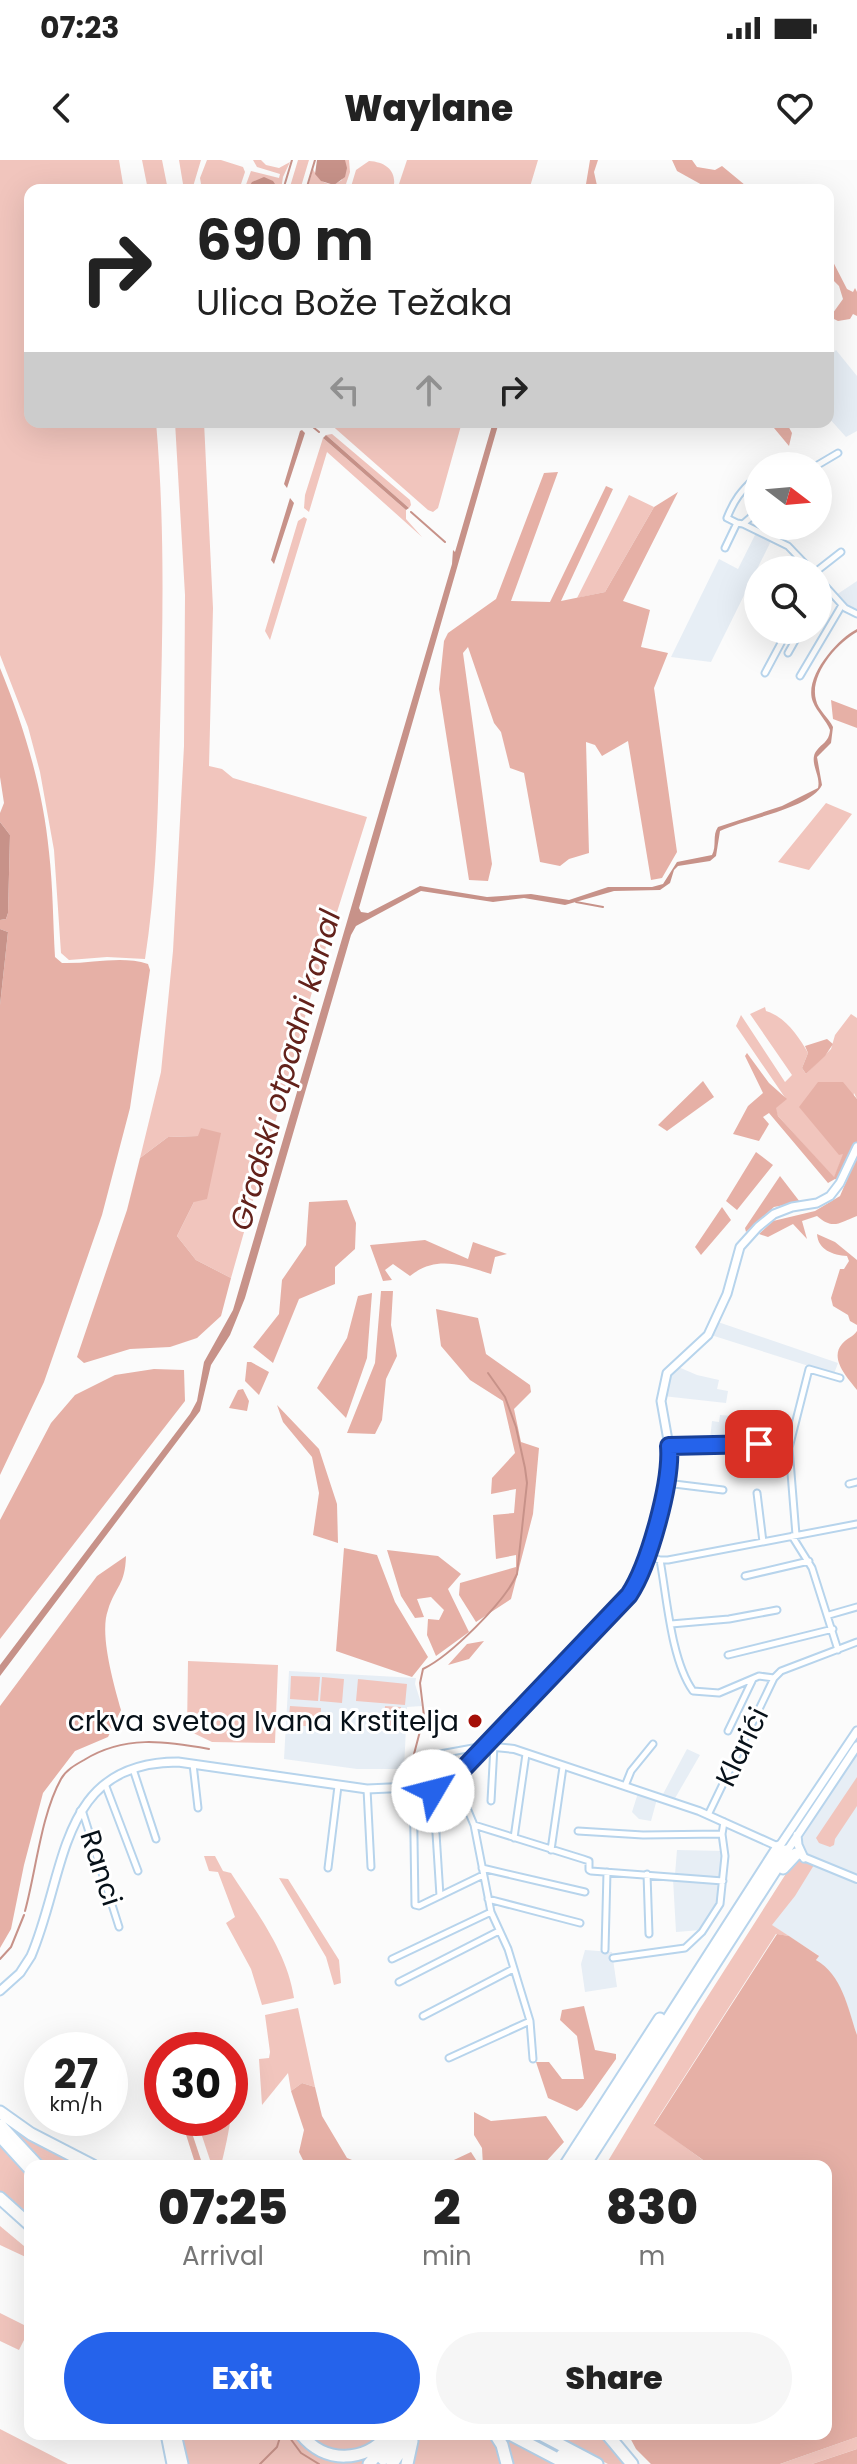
<!DOCTYPE html>
<html lang="en">
<head>
<meta charset="utf-8">
<style>
  :root { --surface:#fff; --page:#f6f6f6; --text:#222; --muted:#767676; --accent:#2563eb }
  body { margin:0; font-family:Poppins,sans-serif; background:var(--page); color:var(--text); height:100vh; display:flex; flex-direction:column; font-size:30px; white-space:nowrap }
  * { box-sizing:border-box; margin:0 }
  p { font-size:26px; color:var(--muted) }
  .icon { flex:none; width:44px; height:44px; fill:none; stroke:currentColor; stroke-width:2; stroke-linecap:round; stroke-linejoin:round }
  .map { position:relative; flex:1; overflow:hidden }
  .side { position:absolute; left:24px; top:2000px; width:808px; height:280px; display:flex; flex-direction:column; background:var(--surface); border-radius:16px; box-shadow:0 8px 32px #0002 }
  .side>* { flex:none }
  .hud { position:absolute; left:24px; top:24px; width:810px; height:244px; border-radius:16px; box-shadow:0 8px 32px #0002; background:#fff; color:var(--text); overflow:hidden }
  .needle { width:52px; rotate:106deg }
  .fabs { position:absolute; left:744px; top:292px; display:grid; gap:16px }
  .fabs a { display:grid; place-items:center; width:88px; height:88px; border-radius:50%; background:var(--surface); box-shadow:0 8px 32px #0002; font-size:40px }
  .speed { position:absolute; left:24px; top:1872px; display:flex; gap:16px; font-size:40px; font-weight:700; text-align:center }
  .speed>* { display:grid; place-content:center; width:104px; height:104px; border-radius:50%; background:var(--surface); box-shadow:0 8px 32px #0002; line-height:1 }
  .speed small { font-size:20px; font-weight:400 }
  .speed .limit { border:12px solid #d22; background:#fff; color:#111 }
  .pin { position:absolute; display:grid; place-items:center; width:68px; height:68px; color:#fff; margin:-34px; border-radius:16px; box-shadow:0 4px 12px #0006 }
  .me { position:absolute; width:88px; margin:-44px; rotate:53deg; stroke-linejoin:round; filter:drop-shadow(0 0 6px #0008) }
  .turn { display:flex; align-items:center; gap:28px; height:168px; padding:0 40px; font-size:36px }
  .turn .icon { width:104px; height:104px; stroke-width:2.5 }
  .turn b { display:block; font-size:56px; line-height:68px }
  .lanes { display:flex; align-items:center; height:76px; padding:0 40px; background:#0003; justify-content:center; gap:40px; direction:ltr }
  .lanes .off { opacity:.35 }
  .eta { display:flex; justify-content:space-evenly; align-items:center; height:136px; text-align:center }
  .eta b { font-size:48px; font-weight:800; line-height:56px }
  .action { display:flex; gap:16px; margin-top:auto; padding:16px 40px }
  .action a { flex:1; height:92px; border-radius:48px; background:var(--accent); color:#fff; font-size:32px; font-weight:800; line-height:92px; text-align:center }
  .action a+a { background:var(--page); color:var(--text) }
  .status { display:flex; justify-content:space-between; align-items:center; height:56px; padding:0 40px; background:var(--surface); direction:ltr }
  .status svg { height:22px; fill:currentColor }
  header { display:flex; justify-content:space-between; align-items:center; height:104px; padding:0 40px; background:var(--surface); font-size:36px; font-weight:800 }
  .map>svg:first-child { display:block }
</style>
</head>
<body>
<div class="status"><b>07:23</b><svg viewBox="0 0 49 12"><path d="M0 12V9h3v3zM5 12V6h3v6zM10 12V3h3v9zM15 12V0h3v12zM26 1h20v11H26zM47 4h2v5h-2z"/></svg></div>
<header><svg class="icon" aria-label="back" viewBox="0 0 24 24"><path d="M15 5l-7 7 7 7"/></svg>Waylane<svg class="icon" aria-label="heart" viewBox="0 0 24 24"><path d="M12 20l-8-8c-3-5 5-10 8-4 3-6 11-1 8 4z"/></svg></header>
<div class="map">
<svg width="857" height="2304" viewBox="0 0 857 2304">
  <rect width="100%" height="100%" fill="#fbfbfb"/>
  <!-- built -->
  <path fill="#e7eef5" d="M836,190L857,216V271L846,277L828,257V199Z
    M756,373L771,381L711,502L671,497L719,399L738,409Z
    M857,421V451L846,446L836,435Z
    M718,1162L838,1203L834,1214L711,1175Z
    M676,1206L697,1215L719,1220L717,1229L728,1231L726,1243L663,1236L669,1214Z
    M720,1255L773,1259L771,1280L710,1279L712,1261L719,1262Z
    M289,1511L416,1518L415,1524L422,1546L407,1547L404,1609H357L284,1599Z
    M687,1589L700,1595L674,1640L662,1636Z
    M857,1591V1716L807,1694L800,1682Z
    M638,1633L657,1639L651,1661L639,1659L632,1652Z
    M677,1690L723,1691L721,1717L719,1720L675,1715Z
    M796,1698L857,1721V1875L845,1839L816,1799L818,1795L759,1757Z
    M673,1719L720,1725L717,1747L701,1770L676,1772Z
    M585,1790L612,1792L617,1827L585,1832L581,1804Z"/>
  <!-- green -->
  <path fill="#f1c5bd" d="M0,0H119L124,30H30V262H156C165,364 163,465 160,567C158,645 157,722 145,799L107,797L69,800L61,793L54,690L40,612L28,567L0,495Z
    M142,0H162L168,30H148Z
    M179,0H201L192,30H184Z
    M207,0H221L243,7L245,12L239,30H202L200,18Z
    M253,0H261L266,5L279,8L290,2L283,17L281,30H279L276,24L249,25L247,30H244L251,11L279,18L280,14L257,7Z
    M298,0H309L300,30H289Z
    M345,0H349L350,12L344,30H331L314,25L313,29L317,30H307L313,9C319,21 328,29 342,20Z
    M407,0H538L529,30H397Z
    M369,1C387,2 398,12 393,30H350L356,10Z
    M175,262H204L213,448L209,606L222,609L233,618L367,657L314,825L231,1118L196,1100L177,1076L194,1042L198,976L168,977L140,998L161,912L173,791L184,586L185,435Z
    M328,262H462L438,348L433,352L428,350Z
    M332,274L410,340L411,345L409,348L326,275Z
    M323,278L406,350V359L422,377L327,292L309,352L304,348L305,335Z
    M629,335L654,347L605,432L577,438Z
    M304,357L307,359L270,480L265,471L298,361Z
    M826,643L852,654L809,710L778,702Z
    M765,847L766,851C785,857 798,875 808,893L802,908L806,914L831,889L835,875L851,854L857,858V939L854,933L844,993L834,1018L778,956L775,948L786,939L736,866L741,855L785,922L792,915L750,854Z
    M188,1501L278,1505L275,1583L212,1582L187,1570Z
    M291,1516L320,1517L318,1541L290,1539Z
    M322,1517L344,1519L342,1543L320,1541Z
    M358,1519L407,1524L405,1545L356,1541Z
    M290,1546L321,1548L320,1567L288,1565Z
    M385,1546L401,1547L400,1567L384,1566Z
    M857,1617V1646L835,1679L834,1685L830,1687L819,1683L816,1678Z
    M204,1696H215L223,1711L231,1713C256,1752 287,1791 294,1838L262,1845L251,1809L226,1763L235,1757L218,1712L209,1711Z
    M796,1698L814,1705L795,1736L772,1765L789,1776L776,1774L654,1964L704,2001L701,2006H605L699,1850Z
    M279,1718L288,1719L339,1800L341,1823L334,1825L326,1797Z
    M298,1848L315,1927L302,1923L291,1931L288,1913L262,1945L259,1899L269,1898L270,1892L265,1855Z
    M230,1924C235,1951 227,1979 221,2006H212L196,1958H230Z
    M0,1958L84,2006H44Z
    M0,1984L30,2017V2062L0,2033Z
    M0,2066L30,2091V2099L0,2085Z
    M0,2153L30,2168L19,2190L0,2181Z
    M0,2269L68,2304H0Z
    M180,2274H298C323,2299 336,2304 372,2294L366,2304H187Z
    M305,2274H387L375,2285L337,2295Z
    M419,2274H492L504,2304H409Z
    M499,2274H504L560,2304H510Z
    M551,2274H604L629,2304H608Z
    M857,2277V2289L812,2304H780Z"/>
  <!-- forest -->
  <path fill="#e6b0a6" d="M590,0H598L594,12L598,30H585Z
    M672,0H692L697,7L715,10L722,6L751,30H730L724,26L717,30H705L704,26L677,11Z
    M828,92L847,129L853,132L855,128L857,132V156L853,154L850,159L838,161L830,157L843,139L839,126L828,115Z
    M769,262H786L792,273L789,286Z
    M558,312L511,441L550,442L606,326L613,329L561,441L605,432L654,347L678,332L623,441L650,450L641,487L668,493L654,528L677,692L662,718L651,720L628,581L602,596L595,585L586,582L589,693L569,699L560,706L540,702L524,613L510,608L501,572L494,563L468,487L463,493L492,704L488,721L469,720L439,529L444,481L448,473L496,439L544,313Z
    M0,508C24,566 43,629 49,692C53,727 53,762 55,797L62,803C91,804 121,795 148,804L150,810L130,948L102,1055L44,1222L0,1315V845L8,772L0,769V760L6,759L8,753L10,675L0,662V653L4,643L0,617Z
    M831,540L857,550V568L833,559Z
    M827,879L833,884L825,896L806,914L802,908L808,893L805,886Z
    M747,893L769,923L787,939L776,948L778,956L834,1017L843,994L839,995L799,947L818,922H843L857,939V982L839,1020L835,1019L828,1023L769,953L763,957L769,964L759,981L733,974L748,946L763,933L745,896Z
    M703,921L714,937L667,971L658,965Z
    M201,968L221,973L207,1039L194,1042L177,1076L196,1100L231,1118L221,1156L197,1178L170,1187L130,1189L84,1203L77,1197L127,1050L140,998L168,977L198,976Z
    M756,992L773,1005L737,1050L726,1041Z
    M857,996V1056C839,1063 833,1070 817,1056L802,1061L807,1079L793,1064L768,1077L759,1074L773,1061L815,1051L840,1036Z
    M780,1016L800,1042L774,1047L746,1072L745,1068Z
    M347,1040L356,1063L355,1089L335,1107V1124L299,1139L273,1203L253,1187L279,1154L282,1120L306,1085L309,1042Z
    M722,1047L731,1060L701,1095L695,1087Z
    M817,1074L835,1082L857,1100V1165L850,1161L848,1155L833,1146L831,1138L840,1109H844L849,1101L847,1096C833,1095 818,1090 817,1074Z
    M425,1080L468,1099L473,1082L507,1094L495,1097L491,1114C462,1105 436,1095 410,1116L393,1104L385,1110L392,1120L383,1121L370,1085Z
    M381,1131H393L391,1165L397,1196L386,1219L382,1260L375,1274L347,1273L375,1203Z
    M372,1133L367,1198L346,1258L317,1228L347,1178L358,1136Z
    M436,1149L478,1158L486,1194L530,1225L531,1232L514,1249L521,1282L539,1288L533,1354L511,1439L476,1462L459,1435L460,1423L516,1407V1395L496,1399L493,1355L514,1353L516,1329L491,1334L492,1318L515,1293L503,1241L470,1220L441,1186Z
    M857,1171V1230C848,1218 829,1199 842,1184C847,1178 853,1177 857,1171Z
    M247,1202H251L269,1212L259,1235L245,1221Z
    M154,1209L184,1210L185,1241L0,1479V1360L51,1263L75,1235L115,1215Z
    M243,1229L249,1241L247,1251L229,1248L238,1230Z
    M277,1245L319,1289L337,1344L338,1383L313,1375L319,1333L312,1297L283,1262Z
    M344,1388L377,1395L395,1442L428,1497L412,1517L336,1491Z
    M387,1390L438,1396L461,1414L448,1429L469,1472L436,1496L427,1475L428,1459L439,1460L444,1450L431,1437L417,1439L424,1457L415,1458L401,1436Z
    M126,1396C125,1426 116,1425 108,1450C99,1474 114,1525 121,1550L108,1577L75,1591L43,1633L24,1705L11,1769L0,1788V1546L97,1416Z
    M484,1481L469,1499L448,1505L467,1484Z
    M777,1774L789,1776L819,1796L816,1800C842,1815 848,1848 857,1875V2277L780,2304H651L636,2289L628,2274H826V2006H701L703,2000L654,1965Z
    M584,1846L595,1890L616,1894V1899L582,1947L577,1951L548,1938L536,1902H549L562,1919H584L577,1876L560,1860L562,1850Z
    M302,1923L315,1927L322,1956L347,1998L367,2006H339L341,2002L336,2006H306L299,1992L304,1970L291,1931Z
    M474,1952L491,1961L546,1956L564,1982L542,2006H483L482,1988L474,1975Z
    M187,1958L203,2006H196L181,1959Z
    M471,1992L480,2006H441Z
    M857,2289V2304H812Z"/>
  <!-- water -->
  <path fill="#c79289" d="M317,0H345L347,8L345,17L334,25L321,21L315,14Z
    M264,17L273,21L279,30H247L252,22Z
    M493,262H499L359,748L361,752L368,753L420,726L487,737L531,734L569,740L608,727H652L663,724L677,702L712,695C717,686 712,675 718,667L782,646L818,628C821,616 810,604 815,593C821,583 829,583 830,570C826,560 817,552 813,542C803,518 837,479 857,469V472C837,483 809,515 816,540C818,550 829,558 833,567L831,583L817,597L822,625C810,649 744,659 720,671L716,696L710,701L678,706L674,710L670,723L660,730L614,731L565,745L524,738L493,742L421,731L356,766L351,775L245,1138L230,1175L211,1205L200,1251L0,1516V1505L190,1254L197,1241L204,1202L233,1150L452,404L453,390L455,392Z
    M302,270L305,273L287,328L284,324L300,271Z
    M326,275L409,348L406,350L323,278Z
    M290,338L294,343L274,404L271,400Z
    M0,662L10,675L8,753L6,759L0,760Z
    M0,769L8,772L0,845Z"/>
  <g fill="none" stroke-linecap="round" stroke-linejoin="round">
    <!-- stream -->
    <path stroke="#c79289" stroke-width="2" d="M283,30L292,0
      M306,30L315,0
      M307,262L319,272
      M411,352L445,382
      M576,742L603,747
      M414,1594L424,1556L420,1523L423,1509C450,1496 505,1442 517,1414L527,1323L525,1308L516,1267L505,1237L488,1213
      M25,1751C36,1711 41,1655 61,1619C66,1610 75,1605 84,1600C124,1575 165,1581 209,1589
      M0,1799L11,1787L24,1755
      M287,2274L301,2293L319,2304
      M260,2304L277,2287L281,2274"/>
    <!-- minor casing -->
    <g stroke="#b7d4ec" stroke-width="9">
      <path id="minor" d="M816,306L838,293
        M737,363L727,358C734,340 741,331 755,318
        M743,364L758,351
        M771,377L783,366
        M725,388L737,363L743,364L788,386L811,410
        M818,410L841,392
        M818,418L845,448L857,454
        M818,440L826,427
        M788,493L801,470
        M765,513L788,470
        M800,516L842,445
        M669,1286L739,1284L789,1288
        M666,1323L723,1330
        M849,1324L857,1322
        M757,1333L763,1382
        M796,1375L789,1288L809,1209L840,1218
        M792,1376L812,1408L838,1490
        M647,1396L660,1400H668L857,1364
        M660,1400C667,1438 671,1500 693,1531L719,1533L759,1516L774,1518L781,1511L857,1482
        M745,1416L809,1401
        M829,1455L857,1447
        M671,1464L729,1459L777,1450
        M728,1495L833,1469
        M728,1571L753,1519
        M193,1604L198,1648
        M133,1609L156,1679
        M454,1617L474,1665L491,1752L508,1789L530,1861L533,1899
        M105,1624L138,1711
        M433,1626L440,1736
        M625,1626L631,1611L653,1584
        M367,1629L371,1707
        M491,1641L494,1586
        M80,1651L83,1653L119,1767
        M708,1655L774,1518
        M474,1665L583,1699L589,1701V1710L591,1711L723,1721
        M578,1671L643,1675L722,1674
        M514,1678L526,1594
        M551,1690L563,1607
        M328,1708L338,1626
        M482,1708L585,1732
        M647,1714L649,1774
        M483,1715L419,1746L415,1745L413,1611L440,1594L484,1586
        M488,1739L580,1763
        M605,1790L607,1712
        M613,1798L685,1788L702,1772L720,1744L725,1696L722,1674L724,1662
        M392,1799L491,1752
        M399,1822L499,1771
        M423,1856L513,1809
        M449,1898L530,1861"/>
    </g>
    <!-- tertiary casing -->
    <g stroke="#b7d4ec" stroke-width="10">
      <path id="tertiary" d="M485,1586L514,1589L699,1651L779,1687
        M801,1696L857,1719"/>
    </g>
    <!-- secondary casing -->
    <g stroke="#b7d4ec" stroke-width="11">
      <path id="secondary" d="M797,1675L798,1685L804,1698
        M779,1687L857,1571
        M787,1691L857,1586
        M0,1831L20,1813L31,1796C67,1712 58,1602 178,1602L367,1629L433,1626L448,1621L465,1607L619,1447L641,1413L669,1307V1286L661,1241L667,1213L708,1175L727,1134L740,1087L758,1067L774,1054L792,1047L817,1043L830,1036L840,1023L857,987"/>
    </g>
    <!-- motorway casing -->
    <g stroke="#b7d4ec" stroke-width="15">
      <path id="motorway" d="M783,1708L796,1694
        M0,1952L31,1974L93,2006
        M0,1965L38,2006
        M0,1976L30,2009
        M565,2006L660,1859
        M574,2006L779,1687
        M584,2006L787,1691
        M0,2038L30,2065
        M167,2274L173,2304
        M175,2274L182,2304
        M301,2274C324,2304 365,2303 389,2274
        M495,2274L502,2285L507,2304
        M510,2274L567,2304
        M540,2274L597,2304
        M607,2274L632,2304
        M562,2295L580,2304
        M383,2299L401,2274
        M369,2304L383,2287
        M392,2304L412,2274
        M407,2304L412,2281"/>
    </g>
    <!-- minor -->
    <use href="#minor" stroke="#fff" stroke-width="5"/>
    <!-- tertiary -->
    <use href="#tertiary" stroke="#fff" stroke-width="6"/>
    <!-- secondary -->
    <use href="#secondary" stroke="#fff" stroke-width="7"/>
    <!-- motorway -->
    <use href="#motorway" stroke="#fff" stroke-width="11"/>
  </g>
  <g fill="none" stroke-linecap="round" stroke-linejoin="round">
    <!-- route casing -->
    <g stroke="#184099" stroke-width="20">
      <path id="route" d="M433,1631V1626L448,1621L465,1607L629,1435C649,1405 672,1322 669,1286L759,1284"/>
    </g>
    <!-- route -->
    <use href="#route" stroke="#2563eb" stroke-width="14"/>
  </g>
  <!-- markers -->
  <circle fill="#a51008" stroke="#fff" stroke-width="3" cx="475" cy="1561" r="8"/>
  <g text-anchor="middle" dominant-baseline="central" stroke-width="6" stroke-linejoin="round" paint-order="stroke">
    <!-- poi labels -->
    <g font-size="28" fill="#071119" stroke="#fff" text-anchor="end">
      <text x="459" y="1561">crkva svetog Ivana Krstitelja</text>
    </g>
    <!-- street labels -->
    <g font-size="28" fill="#071119" stroke="#fff">
      <text transform="translate(742 1587) rotate(-64)">Klarići</text>
      <text transform="translate(101 1708) rotate(72)">Ranci</text>
    </g>
    <!-- water labels -->
    <g font-size="30" font-style="italic" fill="#63221b" stroke="#fff">
      <text transform="translate(285 910) rotate(-74)">Gradski otpadni kanal</text>
    </g>
  </g>
</svg>
<div class="fabs">
<a><svg class="needle" viewBox="-14 -14 28 28"><path d="M0-13l5 13h-10z" fill="#e53935"/><path d="M0 13l5-13h-10z" fill="#767676"/></svg></a>
<a><svg class="icon" aria-label="search" viewBox="0 0 24 24"><circle cx="10" cy="10" r="6"/><path d="M15 15l6 6"/></svg></a>
</div>
<div class="speed"><div>27<small>km/h</small></div><div class="limit">30</div></div>
<div class="pin" style="left:759px;top:1284px;background:#d93025"><svg class="icon" aria-label="arrive" viewBox="0 0 24 24"><path d="M6 21V4h12l-3 4 3 4H6"/></svg></div>
<svg class="me" style="left:433px;top:1631px" viewBox="-20 -20 40 40"><circle r="19" fill="#fff"/><path d="M0-13L10 11 0 6-10 11z" fill="#2563eb"/></svg>
<div class="hud">
<div class="turn"><svg class="icon" aria-label="right" viewBox="0 0 24 24"><path d="M7 20v-9h11M14 6l5 5-5 5"/></svg><div><b>690 m</b>Ulica Bože Težaka</div></div>
<div class="lanes"><svg class="icon off" aria-label="left" viewBox="0 0 24 24"><path d="M17 20v-9H6M10 6l-5 5 5 5"/></svg><svg class="icon off" aria-label="ahead" viewBox="0 0 24 24"><path d="M12 20V5M6 11l6-6 6 6"/></svg><svg class="icon" aria-label="right" viewBox="0 0 24 24"><path d="M7 20v-9h11M14 6l5 5-5 5"/></svg></div>
</div>
<section class="side">
<div class="eta">
<div><b>07:25</b><p>Arrival</p></div>
<div><b>2</b><p>min</p></div>
<div><b>830</b><p>m</p></div>
</div>
<div class="action"><a>Exit</a><a>Share</a></div>
</section>
</div>
</body>
</html>
